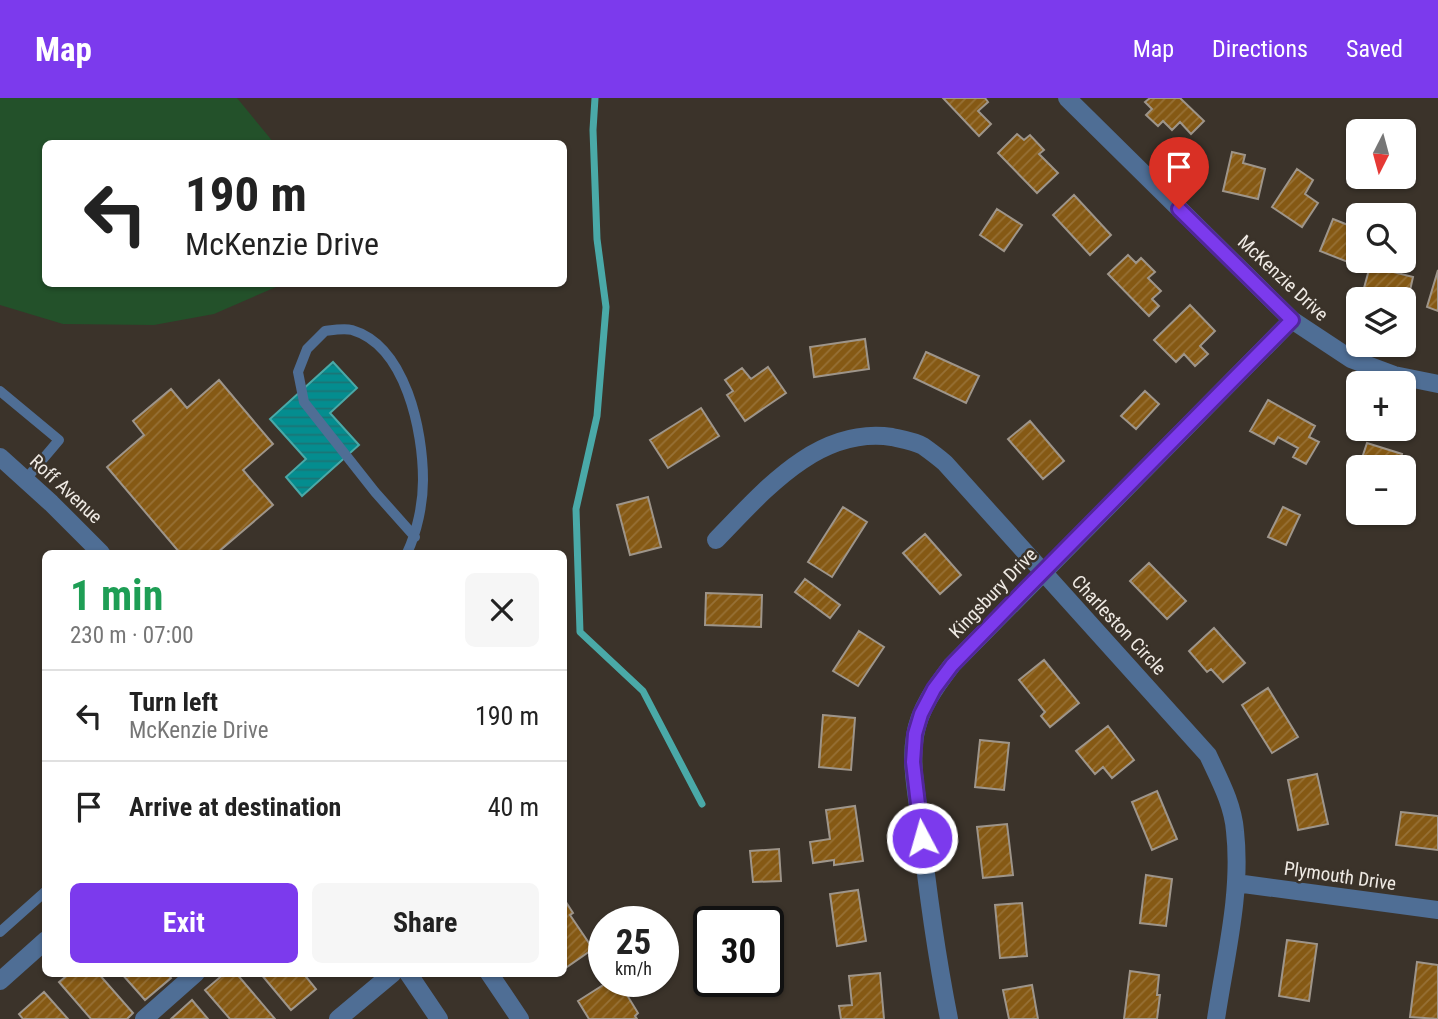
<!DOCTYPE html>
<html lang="en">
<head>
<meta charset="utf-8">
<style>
  :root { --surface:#fff; --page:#f6f6f6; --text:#222; --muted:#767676; --line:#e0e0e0; --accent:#7c3aed }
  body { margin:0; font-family:"Roboto Condensed",sans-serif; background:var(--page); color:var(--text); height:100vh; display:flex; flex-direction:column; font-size:26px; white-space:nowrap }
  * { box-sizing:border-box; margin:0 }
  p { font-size:23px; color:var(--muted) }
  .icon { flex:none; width:38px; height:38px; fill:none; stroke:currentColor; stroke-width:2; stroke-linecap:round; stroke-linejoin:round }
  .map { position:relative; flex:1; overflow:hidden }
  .sheet { position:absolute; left:42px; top:452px; width:525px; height:427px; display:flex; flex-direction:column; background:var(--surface); border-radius:10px; box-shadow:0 2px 5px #0004 }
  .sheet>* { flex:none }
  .top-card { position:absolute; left:42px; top:42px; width:525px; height:147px; border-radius:10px; box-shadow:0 2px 5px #0004; background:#fff; color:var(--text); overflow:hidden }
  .needle { width:46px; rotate:186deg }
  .fabs { position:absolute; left:1346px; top:21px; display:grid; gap:14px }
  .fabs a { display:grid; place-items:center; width:70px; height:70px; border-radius:10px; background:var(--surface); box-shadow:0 2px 5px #0004; font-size:35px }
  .speed { position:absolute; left:588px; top:808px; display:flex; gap:14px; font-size:35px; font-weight:700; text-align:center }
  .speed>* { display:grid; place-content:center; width:91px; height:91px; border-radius:50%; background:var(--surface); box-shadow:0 2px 5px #0004; line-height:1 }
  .speed small { font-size:18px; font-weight:400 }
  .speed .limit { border:4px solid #111; border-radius:10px; background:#fff; color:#111 }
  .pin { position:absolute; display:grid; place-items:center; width:60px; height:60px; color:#fff; margin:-72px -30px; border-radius:50% 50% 50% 0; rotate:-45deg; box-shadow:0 0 7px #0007 }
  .pin .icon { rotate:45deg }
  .me { position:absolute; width:77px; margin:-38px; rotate:354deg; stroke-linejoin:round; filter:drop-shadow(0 0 5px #0008) }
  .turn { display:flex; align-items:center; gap:24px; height:147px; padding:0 28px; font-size:32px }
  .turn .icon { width:91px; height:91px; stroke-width:2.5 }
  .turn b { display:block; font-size:49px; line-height:60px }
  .round { display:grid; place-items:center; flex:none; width:74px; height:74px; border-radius:10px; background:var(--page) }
  .headline { display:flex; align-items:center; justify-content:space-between; height:119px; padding:0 28px }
  h1 { font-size:42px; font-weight:700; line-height:52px; color:#1e9e55 }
  .cta { display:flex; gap:14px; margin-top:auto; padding:14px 28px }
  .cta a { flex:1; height:80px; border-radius:10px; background:var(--accent); color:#fff; font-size:28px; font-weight:700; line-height:80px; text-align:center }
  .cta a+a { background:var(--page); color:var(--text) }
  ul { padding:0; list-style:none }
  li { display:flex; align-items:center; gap:21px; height:91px; padding:0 28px; border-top:2px solid var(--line) }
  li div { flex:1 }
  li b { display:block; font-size:26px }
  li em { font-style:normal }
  header { display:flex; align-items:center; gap:42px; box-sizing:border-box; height:98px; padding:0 35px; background:var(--accent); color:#fff }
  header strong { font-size:33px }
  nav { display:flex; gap:38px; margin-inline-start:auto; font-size:24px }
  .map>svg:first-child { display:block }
</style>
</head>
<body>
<header>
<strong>Map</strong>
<nav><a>Map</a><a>Directions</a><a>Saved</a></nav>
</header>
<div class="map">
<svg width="1438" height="921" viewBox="0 0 1438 921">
  <defs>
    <pattern id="water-rules" width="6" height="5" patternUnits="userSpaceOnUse" patternTransform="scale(1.75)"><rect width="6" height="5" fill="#048d8f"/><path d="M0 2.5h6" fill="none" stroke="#1c7475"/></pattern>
    <pattern id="building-hatch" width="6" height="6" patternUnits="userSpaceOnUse" patternTransform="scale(1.75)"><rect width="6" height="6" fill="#855914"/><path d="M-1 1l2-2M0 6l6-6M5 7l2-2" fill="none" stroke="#977136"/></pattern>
  </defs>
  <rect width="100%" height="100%" fill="#3b332a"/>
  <!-- green -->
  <path fill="#23512a" d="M0,0H237L274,45L46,46V186H283L214,216L154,227L63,226L0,207Z"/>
  <!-- water -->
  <path fill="url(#water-rules)" stroke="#4aa9a8" stroke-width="2" d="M333,264L357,290L330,315L359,347L302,398L286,379L306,361L270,321Z"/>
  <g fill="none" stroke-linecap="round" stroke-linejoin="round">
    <!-- stream -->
    <path stroke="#4aa9a8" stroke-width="7" d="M595,0L593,32L597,141L606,209L597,318L576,411L580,534L643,593L702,706"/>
  </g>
  <!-- building -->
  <path fill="url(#building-hatch)" stroke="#9e958a" stroke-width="2" d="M943,0H985L988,4L978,13L991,26L979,38Z
    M1150,0H1180L1204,23L1191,36L1180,24L1172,32L1163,23L1158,28L1146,17L1152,11L1145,4Z
    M1017,36L1024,42L1030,37L1044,52L1039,56L1058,75L1037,95L998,55Z
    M1232,54L1245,57L1243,65L1265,71L1258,101L1223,93Z
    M1297,71L1313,82L1305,96L1318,105L1302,129L1272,109Z
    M1074,97L1111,137L1090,157L1053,117Z
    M997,111L1022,127L1004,153L980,137Z
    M1333,121L1358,131V152L1353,166L1320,153Z
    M1128,157L1136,165L1141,160L1155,174L1148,180L1161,193L1152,201L1159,208L1149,218L1108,176Z
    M1370,168L1413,179L1407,206L1404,205V201H1378L1380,194L1364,190Z
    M1438,172V213L1427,209Z
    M1190,207L1215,233L1200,248L1208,256L1195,268L1184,256L1176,264L1154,242Z
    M865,241L869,271L814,279L810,249Z
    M926,254L979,278L966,305L914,280Z
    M768,269L786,295L745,323L727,297L733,293L725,282L742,270L751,281Z
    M219,282L273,346L243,372L273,407L217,455H180L107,369L144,337L133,323L171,291L187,310Z
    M1145,293L1159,306L1136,331L1121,318Z
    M1268,302L1315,328L1309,339L1319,344L1306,366L1293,359L1298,350L1278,339L1274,346L1250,333Z
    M701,310L719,338L668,370L650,342Z
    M1030,323L1064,363L1043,381L1008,341Z
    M1367,345L1402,356L1398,369H1359Z
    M648,399L661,449L630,457L617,407Z
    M843,409L867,424L832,479L808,464Z
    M1283,409L1300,417L1286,447L1268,439Z
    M925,436L961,477L940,496L903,455Z
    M1149,465L1186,503L1167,521L1130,483Z
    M805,481L840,507L830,520L795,494Z
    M706,495L762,497L761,529L705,527Z
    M1214,530L1245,565L1223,584L1211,571L1207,574L1189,553Z
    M859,533L884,549L858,588L833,573Z
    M1044,562L1079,605L1050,629L1041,618L1045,614L1019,582Z
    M1268,590L1298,639L1272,655L1242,607Z
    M823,617L855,620L851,672L819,669Z
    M1108,628L1134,662L1112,680L1103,669L1095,676L1076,653Z
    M980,642L1009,645L1004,692L975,689Z
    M1317,676L1328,726L1298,732L1288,682Z
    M1157,693L1177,741L1152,752L1132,704Z
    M855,708L863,763L834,767V762L813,765L810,744L830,741L826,712Z
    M1401,714L1438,718V752L1396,747Z
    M1007,726L1013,777L983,780L977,729Z
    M779,751L781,783L753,784L750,753Z
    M1146,777L1172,781L1166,828L1140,825Z
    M858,792L866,843L837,848L830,796Z
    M564,801L573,815L570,817L593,851L564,871Z
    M1022,805L1027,858L1000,860L995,807Z
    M1287,842L1317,846L1309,903L1279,898Z
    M1417,864L1438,867V921L1410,919Z
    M1130,873L1159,877L1157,897H1160L1157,921H1124Z
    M70,875H98L133,915L127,921H91L59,884Z
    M121,875H167L171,880L145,902Z
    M225,875H236L275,921H230L205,892Z
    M260,875H303L316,891L291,912Z
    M880,875L884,921H841L839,908L852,907L849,878Z
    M608,884H619L638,915L635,918L637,921H589L578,903Z
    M1032,887L1038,921H1009L1003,892Z
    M44,894L68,921H23L19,916Z
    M192,902L208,921H171Z"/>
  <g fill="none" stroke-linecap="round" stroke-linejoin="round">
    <!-- service -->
    <path stroke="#4f6e95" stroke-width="10" d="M0,293L59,342L26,381
      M407,455C417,434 423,406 423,382C423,333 406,248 352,232C344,230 333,232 325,233L307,251L298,274L304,304L375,394L415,439
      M0,834L46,793"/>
    <!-- minor -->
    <path stroke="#4f6e95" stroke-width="18" d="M1067,0L1292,222L1351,261L1394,277L1438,286
      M0,359L51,405L101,455
      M716,442C763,394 817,328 892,339C901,341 914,343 923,348C930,353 938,359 945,365L1208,657C1219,681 1233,706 1235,733C1242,795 1225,860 1216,921
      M1236,785L1438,812
      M408,875L439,921
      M489,875L520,921
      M0,883L46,842
      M144,921L196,875
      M338,921L393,875
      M949,921C936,855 927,790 920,724C917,696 910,666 915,638C919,611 936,588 952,567L1292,222"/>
  </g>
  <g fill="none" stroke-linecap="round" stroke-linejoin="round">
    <!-- route casing -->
    <g stroke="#51269a" stroke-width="18">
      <path id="route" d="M922,740L913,664L915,636L921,616L934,591L952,567L1024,493L1292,222L1179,111"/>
    </g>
    <!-- route -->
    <use href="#route" stroke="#7c3aed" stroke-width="12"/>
  </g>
  <g text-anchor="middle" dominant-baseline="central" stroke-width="5" stroke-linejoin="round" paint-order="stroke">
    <!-- street labels -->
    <g font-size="19" fill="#efeae4" stroke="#3b332a">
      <text transform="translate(1283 180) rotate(43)">McKenzie Drive</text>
      <text transform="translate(66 391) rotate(43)">Roff Avenue</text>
      <text transform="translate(993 495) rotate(-46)">Kingsbury Drive</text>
      <text transform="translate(1119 527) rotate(47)">Charleston Circle</text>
      <text transform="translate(1340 778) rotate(8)">Plymouth Drive</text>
    </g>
  </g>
</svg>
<div class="fabs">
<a><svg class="needle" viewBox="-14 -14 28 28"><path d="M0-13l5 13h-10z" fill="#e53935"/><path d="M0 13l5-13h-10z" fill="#767676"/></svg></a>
<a><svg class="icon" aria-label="search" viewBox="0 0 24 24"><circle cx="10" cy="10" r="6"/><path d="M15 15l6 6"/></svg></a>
<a><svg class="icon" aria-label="layers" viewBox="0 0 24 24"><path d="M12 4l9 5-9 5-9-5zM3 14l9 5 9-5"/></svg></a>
<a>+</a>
<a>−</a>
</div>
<div class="speed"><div>25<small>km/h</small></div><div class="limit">30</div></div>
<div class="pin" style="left:1179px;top:111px;background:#d93025"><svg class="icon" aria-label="arrive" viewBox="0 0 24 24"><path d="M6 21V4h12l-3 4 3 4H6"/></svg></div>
<svg class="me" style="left:922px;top:740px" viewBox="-20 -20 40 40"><circle r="17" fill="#7c3aed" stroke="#fff" stroke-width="3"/><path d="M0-11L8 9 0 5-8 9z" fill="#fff"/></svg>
<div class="top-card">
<div class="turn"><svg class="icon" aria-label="left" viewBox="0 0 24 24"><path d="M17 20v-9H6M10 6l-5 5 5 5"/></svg><div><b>190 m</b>McKenzie Drive</div></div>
</div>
<section class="sheet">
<div class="headline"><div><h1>1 min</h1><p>230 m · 07:00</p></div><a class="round"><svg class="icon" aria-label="close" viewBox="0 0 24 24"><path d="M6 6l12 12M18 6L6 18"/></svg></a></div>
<ul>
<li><svg class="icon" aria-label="left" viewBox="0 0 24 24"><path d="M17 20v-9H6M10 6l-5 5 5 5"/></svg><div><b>Turn left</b><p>McKenzie Drive</p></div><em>190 m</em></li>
<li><svg class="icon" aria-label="arrive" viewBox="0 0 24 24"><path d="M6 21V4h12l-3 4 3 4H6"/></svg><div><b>Arrive at destination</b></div><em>40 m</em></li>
</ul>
<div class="cta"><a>Exit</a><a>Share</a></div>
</section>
</div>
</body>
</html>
